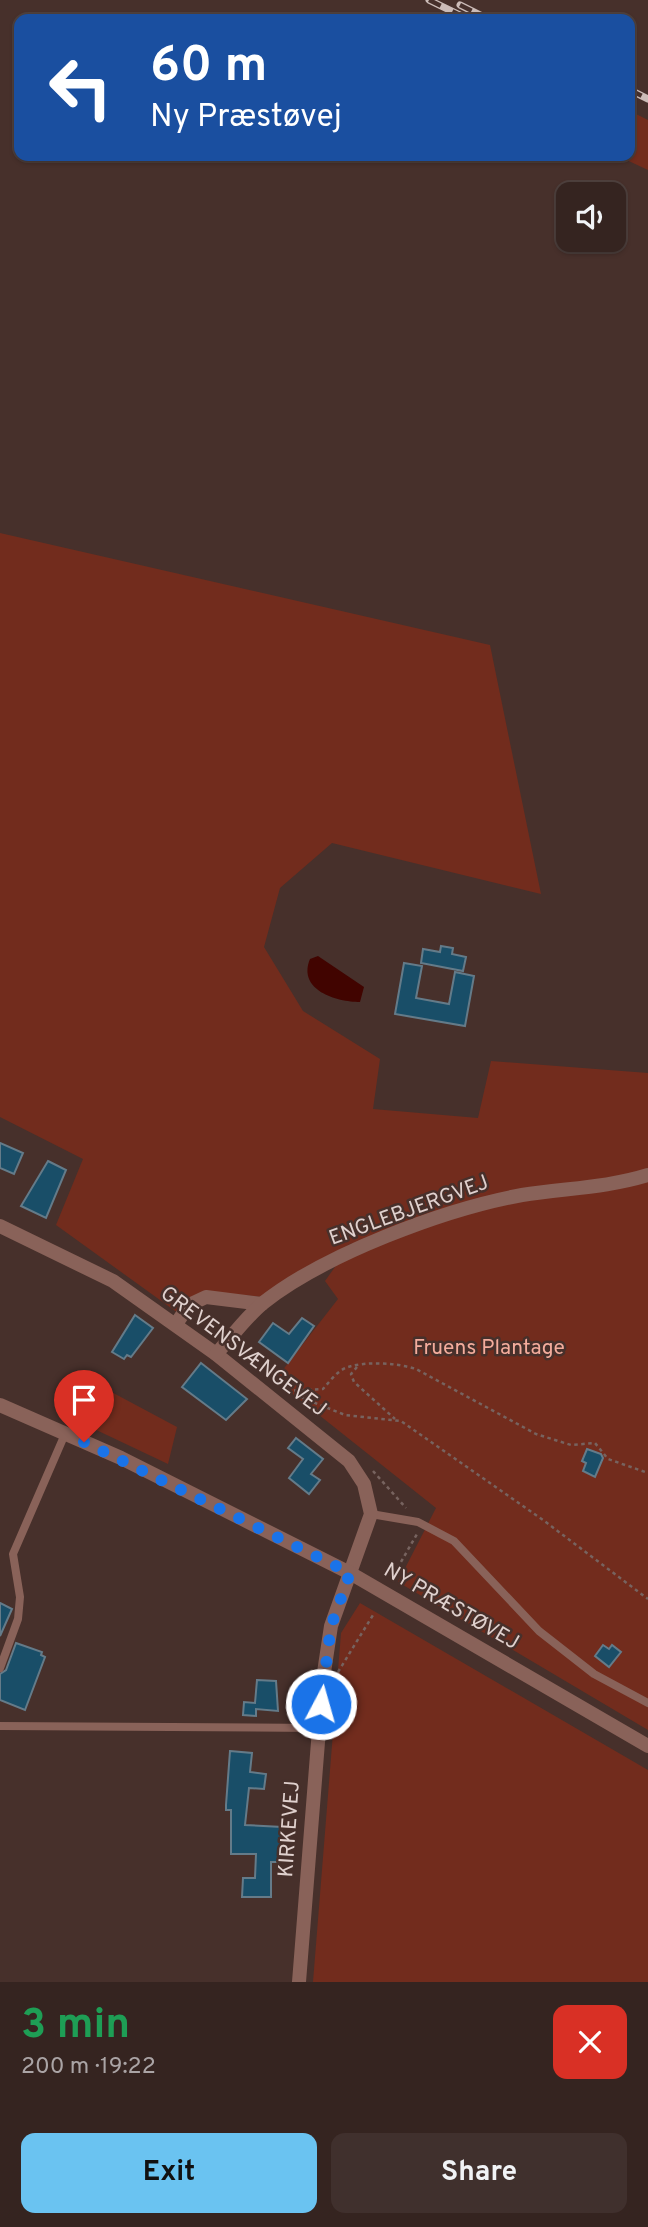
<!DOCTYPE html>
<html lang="en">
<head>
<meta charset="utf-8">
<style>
  :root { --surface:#352420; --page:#40302d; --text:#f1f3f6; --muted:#aaa4a5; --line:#4f413e; --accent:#6ac3f1 }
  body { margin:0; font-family:Overpass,sans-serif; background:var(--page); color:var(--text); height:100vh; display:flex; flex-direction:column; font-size:26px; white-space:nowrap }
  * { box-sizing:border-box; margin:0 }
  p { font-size:23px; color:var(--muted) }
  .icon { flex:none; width:38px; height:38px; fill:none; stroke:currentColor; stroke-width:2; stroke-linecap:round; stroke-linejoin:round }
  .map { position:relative; height:1982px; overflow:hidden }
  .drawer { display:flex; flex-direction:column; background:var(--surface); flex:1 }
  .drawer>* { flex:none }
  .guide { position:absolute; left:14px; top:14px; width:621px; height:147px; border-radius:14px; box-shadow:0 2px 5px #0004,0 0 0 2px var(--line); background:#1a4fa0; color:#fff; overflow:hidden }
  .buttons { position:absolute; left:556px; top:182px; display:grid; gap:14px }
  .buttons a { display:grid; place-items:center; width:70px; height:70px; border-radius:14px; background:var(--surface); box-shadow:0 2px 5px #0004,0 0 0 2px var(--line); font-size:35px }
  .pin { position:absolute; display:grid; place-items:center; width:60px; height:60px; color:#fff; margin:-72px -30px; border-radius:50% 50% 50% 0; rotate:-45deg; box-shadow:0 0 7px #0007 }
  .pin .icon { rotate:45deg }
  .me { position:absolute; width:77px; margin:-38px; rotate:6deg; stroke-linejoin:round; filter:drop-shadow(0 0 5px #0008) }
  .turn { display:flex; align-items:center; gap:24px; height:147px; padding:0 21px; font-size:32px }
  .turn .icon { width:91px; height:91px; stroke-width:2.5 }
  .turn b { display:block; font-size:49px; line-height:60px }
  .round { display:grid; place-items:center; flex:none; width:74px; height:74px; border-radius:14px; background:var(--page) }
  .summary { display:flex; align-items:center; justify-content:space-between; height:119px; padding:0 21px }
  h1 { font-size:42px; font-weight:700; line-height:52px; color:#1e9e55 }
  .action { display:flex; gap:14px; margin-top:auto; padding:14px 21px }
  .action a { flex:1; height:80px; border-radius:14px; background:var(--accent); color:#111; font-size:28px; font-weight:700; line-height:80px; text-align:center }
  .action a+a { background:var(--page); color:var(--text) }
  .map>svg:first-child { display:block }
</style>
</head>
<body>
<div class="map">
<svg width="648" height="1982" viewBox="0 0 648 1982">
  <rect width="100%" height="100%" fill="#47302b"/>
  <!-- green -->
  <path fill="#722c1d" d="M630,111L648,120V170L618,156H630Z
    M0,533L490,645L541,894L332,843L280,888L264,947L303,1011L380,1059L373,1109L478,1118L491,1061L648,1073V1730L398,1582L436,1508L275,1380L338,1299L325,1281L352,1243L263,1297L209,1292L178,1313L56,1225L83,1159L0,1117Z
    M89,1380L177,1427L168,1464L71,1418Z
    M360,1603L648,1770V1982H313L341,1633Z"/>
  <!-- water -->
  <path fill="#410400" d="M318,956L364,987L360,1002C336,1002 297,990 310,959Z"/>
  <!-- building -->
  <path fill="#194e68" stroke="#647b89" stroke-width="2" d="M441,946L453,948L452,954L466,957L463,971L421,963L423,949L440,952Z
    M404,963L422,966L416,998L449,1004L455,972L474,976L465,1026L395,1014Z
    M0,1143L23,1153L14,1174L0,1168Z
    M48,1161L66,1170L46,1218L21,1206Z
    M135,1315L153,1328L131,1357L127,1355L124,1359L112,1352Z
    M302,1318L314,1326L288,1363L259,1342L273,1323L289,1334Z
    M201,1363L247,1399L226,1420L182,1387Z
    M296,1438L323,1459L311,1474L320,1480L309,1494L289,1478L303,1459L288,1448Z
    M587,1449L601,1454L603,1458L595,1477L583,1471L586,1463L582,1461Z
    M0,1603L12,1609L0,1636Z
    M16,1643L42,1652L41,1655L45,1657L25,1710L0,1700V1674L6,1670Z
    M603,1645L609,1649L612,1645L621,1652L609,1667L595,1656Z
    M257,1680L276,1681L278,1711L256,1709V1716L243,1715L244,1702L255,1703Z
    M230,1751L252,1753L250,1772L266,1774L264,1789L249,1788L245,1825L282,1827V1862H271V1897H242L243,1878H255L256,1854H231V1810H226V1805Z"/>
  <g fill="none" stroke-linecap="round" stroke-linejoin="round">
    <!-- path -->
    <path stroke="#77635f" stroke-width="2.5" stroke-dasharray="3.5 3.5" stroke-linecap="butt" d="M242,1358L245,1344
      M357,1367L351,1374L354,1382L395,1419
      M287,1391L323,1389C330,1381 338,1370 348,1367C368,1361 397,1363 416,1369L536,1434L571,1445L595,1443L608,1459L648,1473
      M288,1392L345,1415L401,1421L543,1520L648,1599
      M373,1471L406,1508
      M394,1574L417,1534
      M338,1672L373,1615"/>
    <!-- service -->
    <path stroke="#896259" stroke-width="8" d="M371,1514L418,1522L454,1541L539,1631L594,1674L648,1703
      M0,1668L18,1619L20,1597L13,1554L65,1434
      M0,1726L319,1728"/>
    <!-- minor -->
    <path stroke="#896259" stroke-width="14" d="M0,1226L113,1281L216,1354L349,1461L364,1484L371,1514L331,1626L323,1679L299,1982
      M176,1324L189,1305L206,1297L262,1304"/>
    <!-- tertiary -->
    <path stroke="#896259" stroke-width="14" d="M216,1354C231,1338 246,1317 263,1303C325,1254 445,1209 522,1195C565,1188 606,1188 648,1175
      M0,1405L121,1458L350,1573L648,1746"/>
    <!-- rail casing -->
    <g stroke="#ccbcb8" stroke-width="7">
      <path id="rail" d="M429,0L468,19
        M460,5L488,19
        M630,90L648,99"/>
    </g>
    <!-- rail -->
    <use href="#rail" stroke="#47302b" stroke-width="4.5" stroke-dasharray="13" stroke-linecap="butt"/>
  </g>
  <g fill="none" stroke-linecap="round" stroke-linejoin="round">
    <!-- route -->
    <path stroke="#1a73e8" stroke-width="12" stroke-dasharray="0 21.6" d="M84,1442L350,1573L331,1626L321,1704"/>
  </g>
  <g text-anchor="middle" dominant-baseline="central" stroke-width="5" stroke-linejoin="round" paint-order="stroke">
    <!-- street labels -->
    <g font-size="21" fill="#e0d1ce" stroke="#47302b">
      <text transform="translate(409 1211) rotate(-20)">ENGLEBJERGVEJ</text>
      <text transform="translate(243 1352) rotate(37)">GREVENSVÆNGEVEJ</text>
      <text transform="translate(451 1607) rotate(30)">NY PRÆSTØVEJ</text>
      <text transform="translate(290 1829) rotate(-86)">KIRKEVEJ</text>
    </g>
    <!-- park labels -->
    <g font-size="21" fill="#f4ac9c" stroke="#47302b">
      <text x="489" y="1348">Fruens Plantage</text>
    </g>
  </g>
</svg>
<div class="buttons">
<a><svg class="icon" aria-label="sound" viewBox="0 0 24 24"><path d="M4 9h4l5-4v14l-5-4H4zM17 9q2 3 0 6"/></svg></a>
</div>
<div class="pin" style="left:84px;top:1442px;background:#d93025"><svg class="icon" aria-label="arrive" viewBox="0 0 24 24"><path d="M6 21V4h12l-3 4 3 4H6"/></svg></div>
<svg class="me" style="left:321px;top:1704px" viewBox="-20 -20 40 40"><circle r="17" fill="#1a73e8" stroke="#fff" stroke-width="3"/><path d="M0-11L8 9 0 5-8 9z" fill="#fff"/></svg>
<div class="guide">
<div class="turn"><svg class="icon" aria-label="left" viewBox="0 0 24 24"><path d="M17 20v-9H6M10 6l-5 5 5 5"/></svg><div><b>60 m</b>Ny Præstøvej</div></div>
</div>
</div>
<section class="drawer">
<div class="summary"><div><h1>3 min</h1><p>200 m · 19:22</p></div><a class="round" style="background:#d93025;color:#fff"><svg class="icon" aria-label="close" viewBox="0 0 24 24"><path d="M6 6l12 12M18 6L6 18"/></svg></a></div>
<div class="action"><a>Exit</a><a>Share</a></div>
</section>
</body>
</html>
